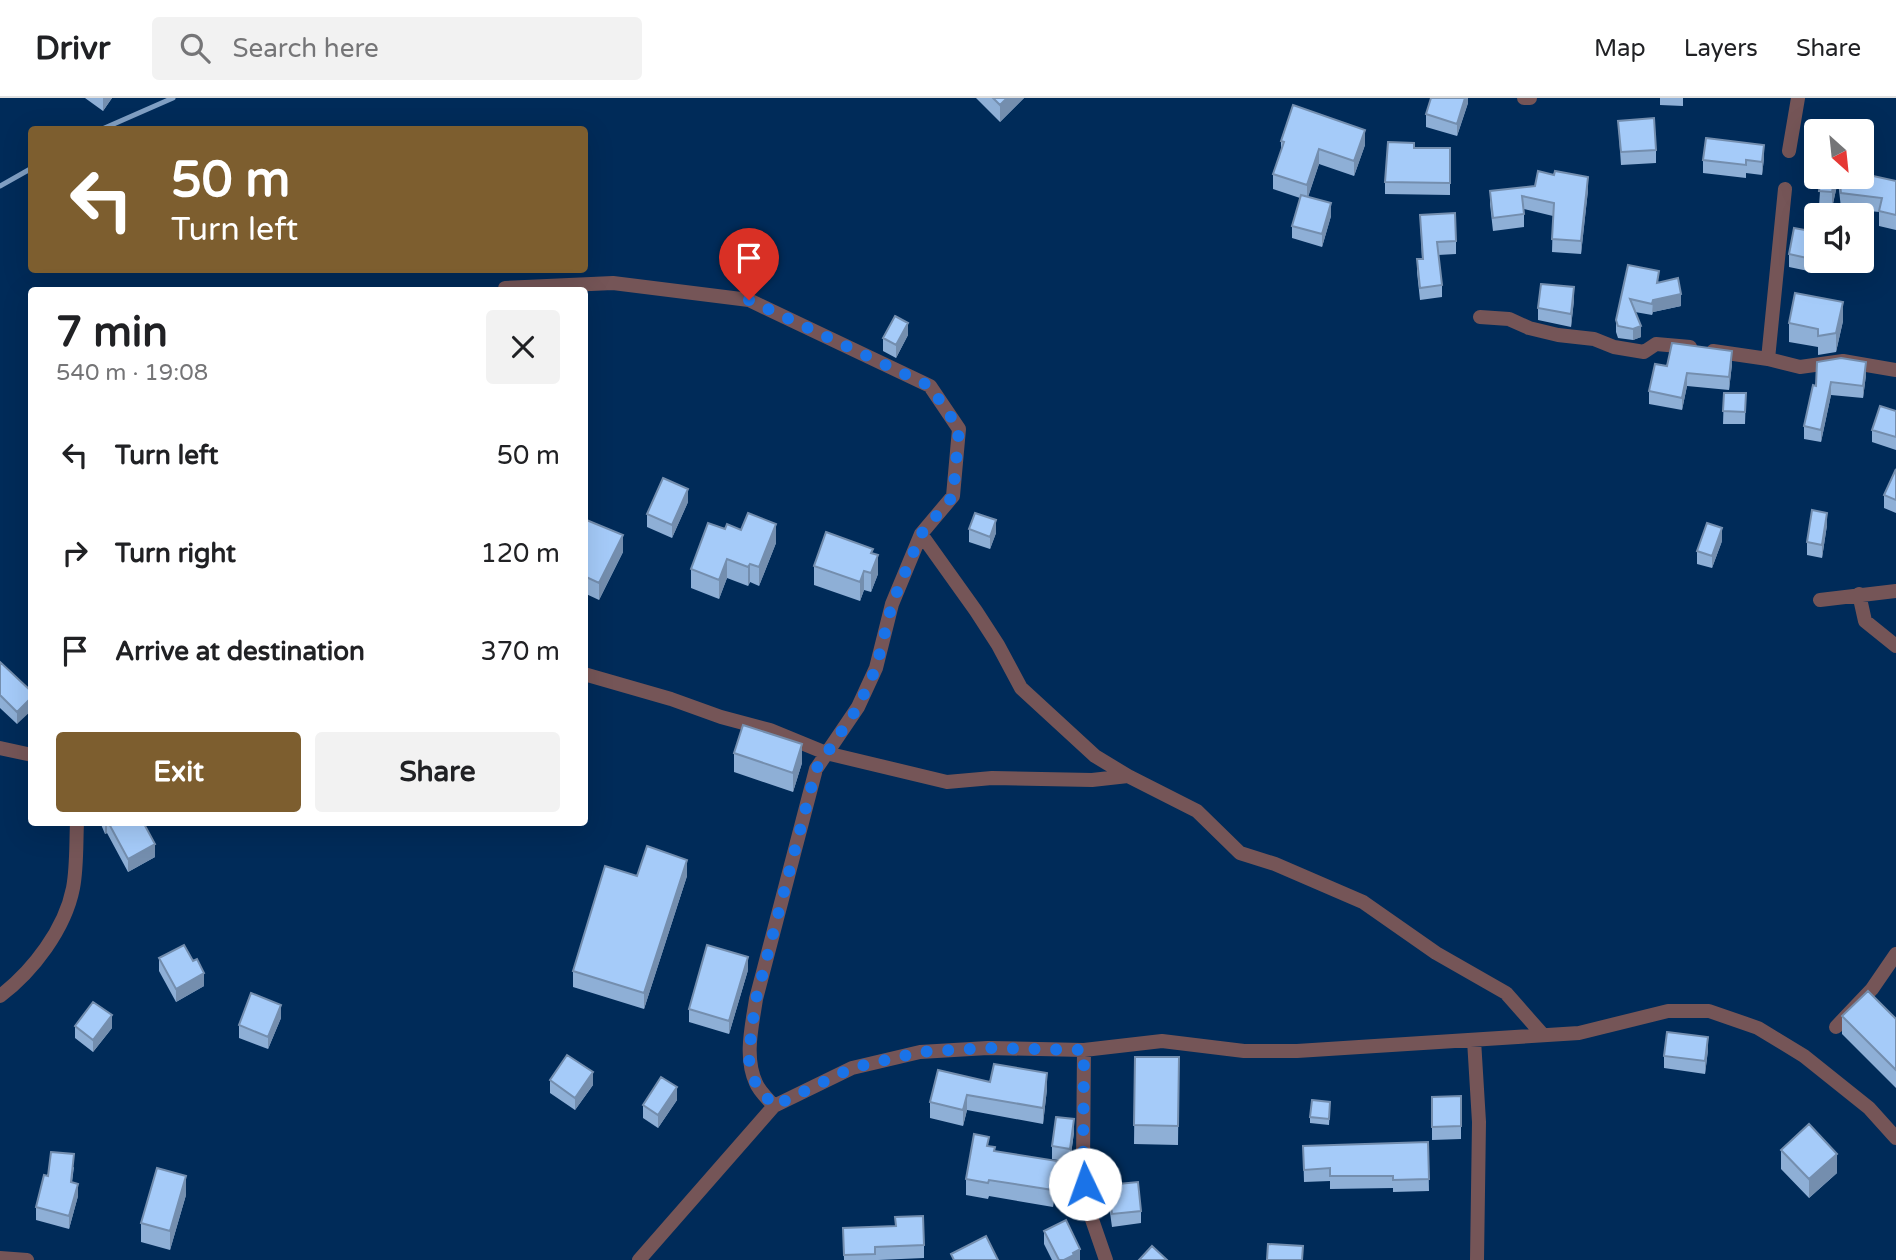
<!DOCTYPE html>
<html lang="en">
<head>
<meta charset="utf-8">
<style>
  :root { --surface:#fff; --page:#f2f2f2; --text:#202124; --muted:#757577; --line:#e0e0e0; --accent:#7d5e2f }
  body { margin:0; font-family:"Varela Round",sans-serif; background:var(--page); color:var(--text); height:100vh; display:flex; flex-direction:column; font-size:26px; white-space:nowrap }
  * { box-sizing:border-box; margin:0 }
  p { font-size:23px; color:var(--muted) }
  .icon { flex:none; width:38px; height:38px; fill:none; stroke:currentColor; stroke-width:2; stroke-linecap:round; stroke-linejoin:round }
  .map { position:relative; flex:1; overflow:hidden }
  .drawer { position:absolute; left:28px; top:189px; width:560px; height:539px; display:flex; flex-direction:column; background:var(--surface); border-radius:7px; box-shadow:0 7px 28px #0002 }
  .drawer>* { flex:none }
  .hud { position:absolute; left:28px; top:28px; width:560px; height:147px; border-radius:7px; box-shadow:0 7px 28px #0002; background:#7d5e2f; color:#fff; overflow:hidden }
  .needle { width:46px; rotate:153deg }
  .buttons { position:absolute; left:1804px; top:21px; display:grid; gap:14px }
  .buttons a { display:grid; place-items:center; width:70px; height:70px; border-radius:7px; background:var(--surface); box-shadow:0 7px 28px #0002; font-size:35px }
  .pin { position:absolute; display:grid; place-items:center; width:60px; height:60px; color:#fff; margin:-72px -30px; border-radius:50% 50% 50% 0; rotate:-45deg; box-shadow:0 0 7px #0007 }
  .pin .icon { rotate:45deg }
  .me { position:absolute; width:77px; margin:-38px; rotate:357deg; stroke-linejoin:round; filter:drop-shadow(0 0 5px #0008) }
  .turn { display:flex; align-items:center; gap:24px; height:147px; padding:0 28px; font-size:32px }
  .turn .icon { width:91px; height:91px; stroke-width:2.5 }
  .turn b { display:block; font-size:49px; line-height:60px }
  .round { display:grid; place-items:center; flex:none; width:74px; height:74px; border-radius:7px; background:var(--page) }
  .headline { display:flex; align-items:center; justify-content:space-between; height:119px; padding:0 28px }
  h1 { font-size:42px; font-weight:700; line-height:52px }
  .primary-button { display:flex; gap:14px; margin-top:auto; padding:14px 28px }
  .primary-button a { flex:1; height:80px; border-radius:7px; background:var(--accent); color:#fff; font-size:28px; font-weight:700; line-height:80px; text-align:center }
  .primary-button a+a { background:var(--page); color:var(--text) }
  ul { padding:0; list-style:none }
  li { display:flex; align-items:center; gap:21px; height:98px; padding:0 28px }
  li div { flex:1 }
  li b { display:block; font-size:26px }
  li em { font-style:normal }
  header { display:flex; align-items:center; gap:42px; box-sizing:border-box; height:98px; padding:0 35px; background:var(--surface); border-bottom:2px solid var(--line) }
  header strong { font-size:33px }
  nav { display:flex; gap:38px; margin-inline-start:auto; font-size:24px }
  .search { width:490px; height:63px; background:var(--page); display:flex; align-items:center; gap:18px; box-sizing:border-box; padding:0 24px; border-radius:7px; color:var(--muted); font-size:26px }
  .map>svg:first-child { display:block }
</style>
</head>
<body>
<header>
<strong>Drivr</strong>
<div class="search"><svg class="icon" aria-label="search" viewBox="0 0 24 24"><circle cx="10" cy="10" r="6"/><path d="M15 15l6 6"/></svg>Search here</div>
<nav><a>Map</a><a>Layers</a><a>Share</a></nav>
</header>
<div class="map">
<svg width="1896" height="1162" viewBox="0 0 1896 1162">
  <rect width="100%" height="100%" fill="#002b59"/>
  <g fill="none" stroke-linecap="round" stroke-linejoin="round">
    <!-- stream -->
    <path stroke="#809fc3" stroke-width="5" d="M100,32L173,0
      M0,88L32,70"/>
    <!-- street -->
    <path stroke="#755557" stroke-width="14" d="M1524,0H1530
      M1789,53L1798,0
      M505,190L613,185L749,202L930,288L959,331L953,398L921,436L892,506L876,570L858,609L816,671L756,901C752,928 744,959 756,985C759,993 768,1001 774,1008
      M1480,219L1509,221L1529,230L1558,237L1594,241L1614,249L1644,254L1656,246L1690,249
      M1713,253L1768,261L1785,91
      M1768,261L1800,269L1843,263L1896,272
      M921,436L976,513L998,547L1021,590L1095,658L1128,678
      M1859,496L1865,523L1896,548
      M1820,502L1896,493
      M584,576L671,601L721,619L770,632L826,655L947,684L992,680L1092,682L1128,678L1197,713L1240,755L1275,766L1363,804L1436,855L1506,895L1543,937
      M0,650L32,657
      M0,898C33,873 65,831 73,790C77,769 76,746 77,724
      M1836,929L1872,891L1896,856
      M1474,942L1479,1024L1477,1162
      M1084,952L1083,1066L1087,1107L1106,1162
      M0,1160L27,1162
      M639,1162L774,1008L852,970L920,954L988,950L1084,952L1162,943L1244,953H1297L1579,935L1668,913H1709L1758,930L1804,958L1869,1010L1896,1040"/>
  </g>
  <!-- wall -->
  <path fill="#8eafd6" d="M85,0H112L103,13Z
    M976,0H1024L1000,24Z
    M1468,0V5L1457,38L1426,29V16Z
    M1660,0H1683V8L1660,7Z
    M1618,23L1656,52V65L1621,67Z
    M1281,43L1365,47L1354,78L1319,66L1308,99L1331,118L1322,149L1292,140V128L1300,100L1273,91V76L1281,52Z
    M1414,50H1450V97L1385,96V84Z
    M1764,60L1762,77L1746,75V80L1703,75V62Z
    M1866,69L1865,77L1896,83V132L1879,128V114L1841,110L1838,83L1832,110L1819,108L1821,79H1862Z
    M1588,92L1581,156L1552,154L1553,118L1524,111V129L1493,133L1490,106V93Z
    M1420,117L1456,143V156L1438,157L1442,187V199L1420,202L1417,174V161H1422Z
    M1816,134V163H1821L1818,175L1789,169V156Z
    M1628,167L1659,184L1681,208L1653,214L1652,217L1635,214L1641,239L1633,242L1618,240L1616,234V222Z
    M1574,202L1571,229L1538,222V210Z
    M1843,223L1836,254L1818,257V249L1789,244V225Z
    M908,237L896,260L883,253V240Z
    M1732,266L1729,292L1687,288L1682,312L1649,306V293L1667,268Z
    M1866,277L1863,300L1831,297L1821,344L1804,341V328L1816,288Z
    M1724,295H1746L1745,326H1723Z
    M1896,313V352L1872,344V332Z
    M1896,371V415L1884,410V397Z
    M688,404L672,440L647,429V416Z
    M584,421L623,454L599,502L584,495Z
    M1827,427L1822,460L1807,457V444Z
    M725,431L776,445L759,488L750,484L748,488L727,480L719,501L691,490V471Z
    M969,431L996,435L990,451L969,444Z
    M1722,443L1712,470L1697,466V453Z
    M873,455L878,476L871,494L864,492L860,503L814,487V468Z
    M0,564L32,594L17,626L0,610Z
    M734,655L802,665L793,694L734,674Z
    M100,724H143L155,759L128,774L107,735L105,736Z
    M637,778H687L644,911L573,889V873Z
    M159,860L204,888L176,904L159,873Z
    M748,872L729,936L689,924V911Z
    M1842,918L1896,921V990L1842,936Z
    M281,920L268,951L239,940V927Z
    M75,928L112,930L93,954L75,940Z
    M1708,952L1705,976L1664,970V958Z
    M1135,959H1179L1178,1047L1134,1046Z
    M550,982L593,987L575,1012L550,995Z
    M990,984L1047,991L1043,1026L967,1012L963,1028L930,1020V1004Z
    M1461,998V1041L1432,1042V999Z
    M677,1002L658,1030L643,1020V1007Z
    M1330,1010L1329,1027L1310,1025V1019Z
    M1074,1034L1070,1064L1052,1061V1048Z
    M1428,1044L1429,1093L1393,1094V1090L1330,1091V1083L1304,1084L1303,1048Z
    M989,1048L995,1053L1057,1079L1053,1109L989,1098L988,1101L966,1097V1081Z
    M1781,1052L1837,1075L1809,1100L1781,1071Z
    M74,1069L72,1084L78,1098L69,1131L36,1122V1109L48,1078Z
    M1108,1087L1141,1113V1125L1112,1129L1108,1100Z
    M186,1097L170,1152L141,1144V1125Z
    M843,1130L924,1147V1160L878,1162H844Z
    M1044,1133L1080,1162H1052L1044,1146Z"/>
  <!-- shaded-wall -->
  <path fill="#748eae" d="M103,0H112L103,13Z
    M1007,0H1024L1000,24V7Z
    M1465,0H1468V5L1457,38V26Z
    M1365,32V47L1354,78V63Z
    M1764,47V60L1762,77V64Z
    M1319,51V66L1307,102V87Z
    M1588,79V92L1581,156V143Z
    M1835,79H1838V83L1832,110V94Z
    M1331,105V118L1322,149V136Z
    M1818,163H1821L1818,175Z
    M1574,189V202L1571,229V216Z
    M1681,196V208L1653,214L1652,217L1653,202Z
    M1843,204V223L1836,254V235Z
    M908,225V237L896,260V247Z
    M1641,228V239L1633,242V231Z
    M1732,253V266L1729,292V279Z
    M1866,264V277L1863,300V288Z
    M1687,275V288L1682,312V300Z
    M1831,284V297L1821,344V332Z
    M688,391V404L672,440V427Z
    M1827,415V427L1822,460V447Z
    M996,422V435L990,451V439Z
    M776,426V445L759,488V469Z
    M1722,430V443L1712,470V458Z
    M623,437V454L599,502V485Z
    M878,457V476L871,494V475Z
    M727,461V480L719,501V482Z
    M750,466V484L748,488V469Z
    M864,473V492L860,503V484Z
    M32,599V612L17,626V614Z
    M802,646V665L793,694V675Z
    M105,724H107V735L105,736Z
    M155,746V759L128,774V761Z
    M687,762V778L644,911V895Z
    M748,859V872L729,936V923Z
    M204,875V888L176,904V891Z
    M281,907V920L268,951V939Z
    M112,917V930L93,954V942Z
    M1708,939V952L1705,976V963Z
    M593,974V987L575,1012V1000Z
    M1047,975V991L1043,1026V1010Z
    M677,989V1002L658,1030V1017Z
    M967,997V1012L963,1028V1012Z
    M1074,1021V1034L1070,1064V1051Z
    M1837,1056V1075L1809,1100V1081Z
    M1057,1063V1079L1053,1109V1092Z
    M186,1078V1097L170,1152V1133Z
    M78,1086V1098L69,1131V1118Z
    M1080,1151V1162H1064L1073,1155Z"/>
  <!-- building -->
  <path fill="#a5cbf9" stroke="#748eae" stroke-width="2" d="M993,0H1007L1000,7Z
    M1431,0H1465L1457,26L1426,16Z
    M1293,7L1365,32L1354,63L1319,51L1307,87L1273,76L1284,44L1281,43Z
    M1654,20L1656,52L1621,54L1618,23Z
    M1706,40L1764,47L1762,64L1746,62V67L1703,62Z
    M1388,44L1414,45V50H1450V85L1385,84Z
    M1862,53L1866,54L1864,76L1896,83V117L1879,113L1882,100L1841,95L1839,79H1862Z
    M1538,73L1554,77L1555,73L1588,79L1581,143L1552,141L1554,105L1522,98L1524,116L1493,120L1490,93L1535,88Z
    M1821,79H1835L1832,94L1819,93Z
    M1301,97L1331,105L1322,136L1292,128Z
    M1455,115L1456,143L1437,144L1442,187L1420,190L1417,161H1423L1420,117Z
    M1794,130L1816,134V162L1789,156Z
    M1628,167L1659,173L1657,185L1678,180L1681,196L1653,202L1652,206L1630,201L1641,228L1633,231L1618,228L1616,222Z
    M1541,186L1574,189L1571,216L1538,210Z
    M1795,195L1843,204L1836,235L1818,238V231L1789,225Z
    M895,218L908,225L896,247L883,240Z
    M1672,245L1732,253L1729,279L1687,275L1682,300L1649,293L1655,266L1667,268Z
    M1841,260L1866,264L1863,288L1831,284L1821,332L1804,328L1813,287L1816,288L1817,264Z
    M1724,295H1746L1745,314L1723,313Z
    M1880,308L1896,313V339L1872,332Z
    M1896,371V402L1884,397Z
    M663,380L688,391L672,427L647,416Z
    M1812,412L1827,415L1822,447L1807,444Z
    M748,415L776,426L759,469L750,466L748,469L727,461L719,482L691,471L708,425L725,431L727,426L741,432Z
    M975,415L996,422L990,439L969,431Z
    M584,421L623,437L599,485L584,478Z
    M1707,425L1722,430L1712,458L1697,453Z
    M826,434L873,451L871,455L878,457L871,475L864,473L860,484L814,468Z
    M0,564L32,594V599L17,614L0,597Z
    M743,627L802,646L793,675L734,655Z
    M108,724H143L155,746L128,761Z
    M647,748L687,762L644,895L573,873L605,768L637,778Z
    M184,847L193,863L197,861L204,875L176,891L159,860Z
    M707,847L748,859L729,923L689,911Z
    M1868,893L1896,921V972L1842,918Z
    M251,895L281,907L268,939L239,927Z
    M93,904L112,917L93,942L75,928Z
    M1667,934L1708,939L1705,963L1664,958Z
    M567,957L593,974L575,1000L550,982Z
    M1135,959H1179L1178,1028L1134,1027Z
    M994,966L1047,975L1043,1010L967,997L963,1012L930,1004L938,972L990,984Z
    M661,979L677,989L658,1017L643,1007Z
    M1461,998V1028L1432,1029V999Z
    M1312,1002L1330,1004L1329,1021L1310,1019Z
    M1056,1019L1074,1021L1070,1051L1052,1048Z
    M1809,1026L1837,1056L1809,1081L1781,1052Z
    M974,1036L989,1039L987,1048L995,1049L994,1053L1057,1063L1053,1092L989,1082L988,1085L966,1081Z
    M1428,1044L1429,1081L1393,1082V1078H1330V1070L1304,1072L1303,1048Z
    M51,1054L74,1056L71,1084L78,1086L69,1118L36,1109L44,1077L48,1078Z
    M157,1070L186,1078L170,1133L141,1125Z
    M1138,1084L1141,1113L1112,1116L1108,1087Z
    M923,1118L924,1147L875,1149V1156L844,1157L843,1130L896,1128L895,1119Z
    M1066,1122L1080,1151L1073,1155L1074,1157L1064,1162H1059L1044,1133Z
    M986,1138L998,1162H954L951,1156Z
    M1268,1146L1303,1148L1302,1162H1267Z
    M1152,1148L1167,1162H1139Z"/>
  <g fill="none" stroke-linecap="round" stroke-linejoin="round">
    <!-- route -->
    <path stroke="#1a73e8" stroke-width="12" stroke-dasharray="0 21.6" d="M749,202L930,288L959,331L953,398L921,436L892,506L876,570L858,609L816,671L756,901L751,936L749,962L756,987L774,1008L852,970L920,954L988,950L1084,952L1083,1066L1085,1086"/>
  </g>
</svg>
<div class="buttons">
<a><svg class="needle" viewBox="-14 -14 28 28"><path d="M0-13l5 13h-10z" fill="#e53935"/><path d="M0 13l5-13h-10z" fill="#757577"/></svg></a>
<a><svg class="icon" aria-label="sound" viewBox="0 0 24 24"><path d="M4 9h4l5-4v14l-5-4H4zM17 9q2 3 0 6"/></svg></a>
</div>
<div class="pin" style="left:749px;top:202px;background:#d93025"><svg class="icon" aria-label="arrive" viewBox="0 0 24 24"><path d="M6 21V4h12l-3 4 3 4H6"/></svg></div>
<svg class="me" style="left:1085px;top:1086px" viewBox="-20 -20 40 40"><circle r="19" fill="#fff"/><path d="M0-13L10 11 0 6-10 11z" fill="#1a73e8"/></svg>
<div class="hud">
<div class="turn"><svg class="icon" aria-label="left" viewBox="0 0 24 24"><path d="M17 20v-9H6M10 6l-5 5 5 5"/></svg><div><b>50 m</b>Turn left</div></div>
</div>
<section class="drawer">
<div class="headline"><div><h1>7 min</h1><p>540 m · 19:08</p></div><a class="round"><svg class="icon" aria-label="close" viewBox="0 0 24 24"><path d="M6 6l12 12M18 6L6 18"/></svg></a></div>
<ul>
<li><svg class="icon" aria-label="left" viewBox="0 0 24 24"><path d="M17 20v-9H6M10 6l-5 5 5 5"/></svg><div><b>Turn left</b></div><em>50 m</em></li>
<li><svg class="icon" aria-label="right" viewBox="0 0 24 24"><path d="M7 20v-9h11M14 6l5 5-5 5"/></svg><div><b>Turn right</b></div><em>120 m</em></li>
<li><svg class="icon" aria-label="arrive" viewBox="0 0 24 24"><path d="M6 21V4h12l-3 4 3 4H6"/></svg><div><b>Arrive at destination</b></div><em>370 m</em></li>
</ul>
<div class="primary-button"><a>Exit</a><a>Share</a></div>
</section>
</div>
</body>
</html>
